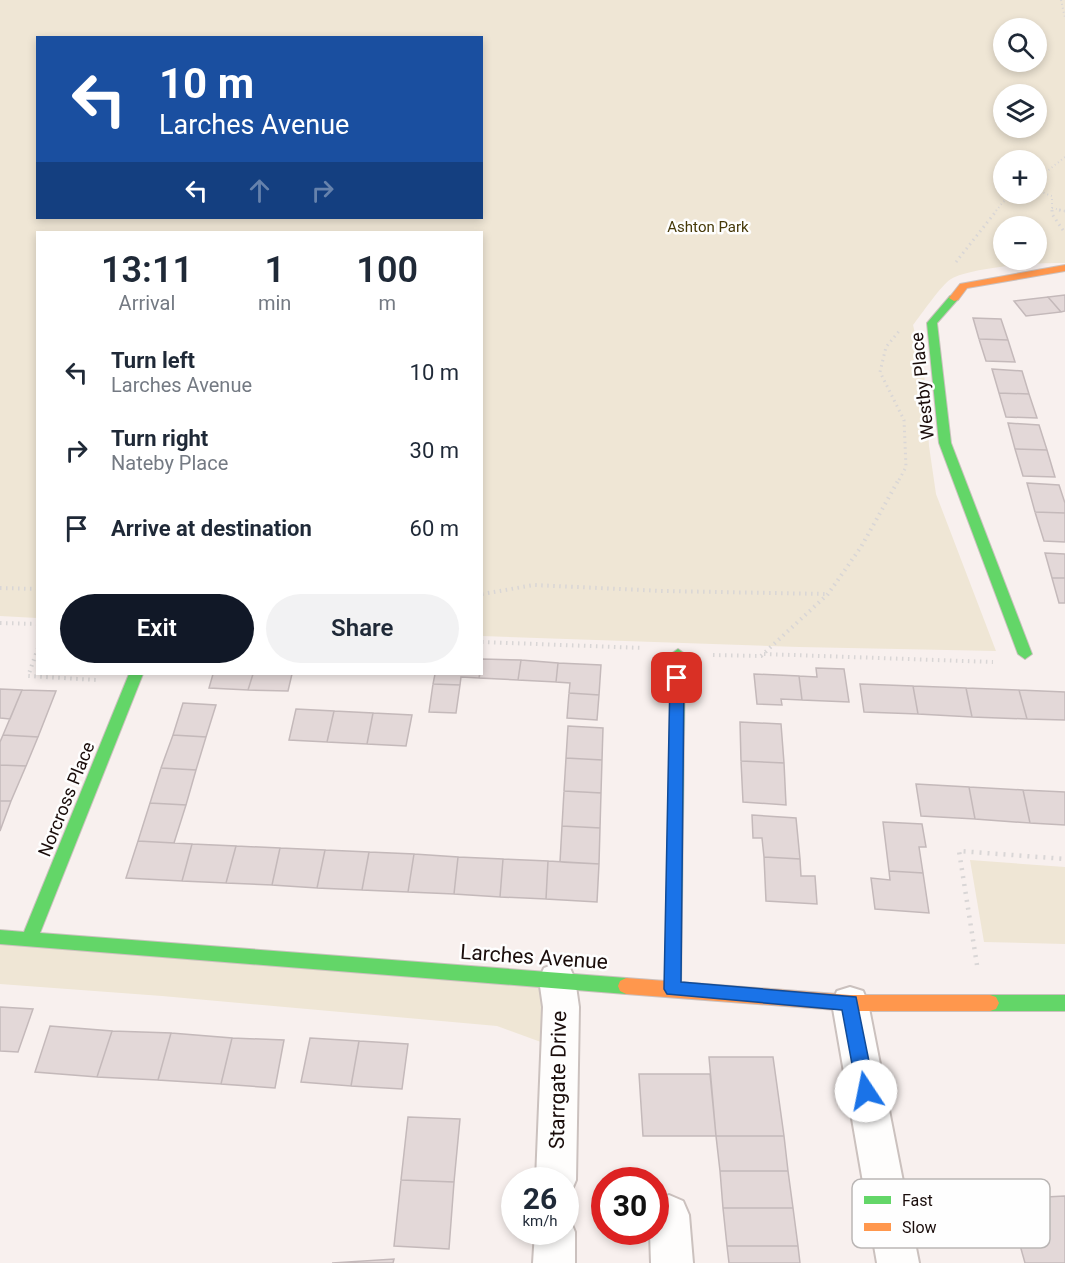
<!DOCTYPE html>
<html lang="en">
<head>
<meta charset="utf-8">
<style>
  :root { --surface:#fff; --page:#f2f2f3; --text:#1f2937; --muted:#747a83; --accent:#111827 }
  body { margin:0; font-family:Roboto,sans-serif; background:var(--page); color:var(--text); height:100vh; display:flex; flex-direction:column; font-size:22px; white-space:nowrap }
  * { box-sizing:border-box; margin:0 }
  p { font-size:20px; color:var(--muted) }
  .icon { flex:none; width:33px; height:33px; fill:none; stroke:currentColor; stroke-width:2; stroke-linecap:round; stroke-linejoin:round }
  .map { position:relative; flex:1; overflow:hidden }
  .sheet { position:absolute; left:36px; top:231px; width:447px; height:444px; display:flex; flex-direction:column; background:var(--surface); border-radius:0px; box-shadow:0 3px 9px #0003 }
  .sheet>* { flex:none }
  .top-card { position:absolute; left:36px; top:36px; width:447px; height:183px; border-radius:0px; box-shadow:0 3px 9px #0003; background:#1a4fa0; color:#fff; overflow:hidden }
  .fabs { position:absolute; left:993px; top:18px; display:grid; gap:12px }
  .fabs a { display:grid; place-items:center; width:54px; height:54px; border-radius:50%; background:var(--surface); box-shadow:0 3px 9px #0003; font-size:30px }
  .speed { position:absolute; left:501px; top:1167px; display:flex; gap:12px; font-size:30px; font-weight:700; text-align:center }
  .speed>* { display:grid; place-content:center; width:78px; height:78px; border-radius:50%; background:var(--surface); box-shadow:0 3px 9px #0003; line-height:1 }
  .speed small { font-size:15px; font-weight:400 }
  .speed .limit { border:9px solid #d22; background:#fff; color:#111 }
  .pin { position:absolute; display:grid; place-items:center; width:51px; height:51px; color:#fff; margin:-26px; border-radius:12px; box-shadow:0 3px 9px #0006 }
  .me { position:absolute; width:66px; margin:-33px; rotate:349deg; stroke-linejoin:round; filter:drop-shadow(0 0 4px #0008) }
  .turn { display:flex; align-items:center; gap:21px; height:126px; padding:0 24px; font-size:27px }
  .turn .icon { width:78px; height:78px; stroke-width:2.5 }
  .turn b { display:block; font-size:42px; line-height:51px }
  .lanes { display:flex; align-items:center; height:57px; padding:0 24px; background:#0003; justify-content:center; gap:30px; direction:ltr }
  .lanes .off { opacity:.35 }
  .eta { display:flex; justify-content:space-evenly; align-items:center; height:102px; text-align:center }
  .eta b { font-size:36px; font-weight:600; line-height:42px }
  .button { display:flex; gap:12px; margin-top:auto; padding:12px 24px }
  .button a { flex:1; height:69px; border-radius:36px; background:var(--accent); color:#fff; font-size:24px; font-weight:600; line-height:69px; text-align:center }
  .button a+a { background:var(--page); color:var(--text) }
  ul { padding:0; list-style:none }
  li { display:flex; align-items:center; gap:18px; height:78px; padding:0 24px }
  li div { flex:1 }
  li b { display:block; font-size:22px }
  li em { font-style:normal }
  .map>svg:first-child { display:block }
</style>
</head>
<body>
<div class="map">
<svg width="1065" height="1263" viewBox="0 0 1065 1263">
  <rect width="100%" height="100%" fill="#f8f0ee"/>
  <!-- green -->
  <path fill="#efe6d5" fill-rule="evenodd" d="M0,0H1065V263C1041,262 971,267 951,279C942,284 921,315 913,325L924,371L929,446L936,494L996,651L799,647L482,636V232H38L37,618L0,616ZM1004,28H1036V62H1004ZM38,38H482V218H38ZM1004,94H1036V128H1004ZM1004,160H1036V194H1004ZM1004,226H1036V260H1004Z
    M970,860L1065,867V944L984,942Z
    M0,940L557,979L560,1049L497,1026L162,996L0,984Z"/>
  <!-- building -->
  <path fill="#e3d8d8" stroke="#c4b9ba" stroke-width="1.5" d="M1065,295V311L1061,312L1048,297Z
    M1048,297L1061,312L1026,316L1014,301Z
    M973,318L1001,319L1008,340L979,339Z
    M979,339L1008,340L1015,362L986,361Z
    M992,369L1022,371L1029,394L999,393Z
    M999,393L1029,394L1037,418L1006,417Z
    M1008,423L1039,425L1047,450L1015,449Z
    M1015,449L1047,450L1055,477L1023,476Z
    M1027,483L1059,485L1065,503V513L1035,512Z
    M1035,512L1065,513V542L1044,541Z
    M1045,553L1065,554V578H1052Z
    M1052,578H1065V603H1059Z
    M482,659L521,660L518,680L479,678Z
    M521,660L558,663L556,682L518,680Z
    M558,663L601,665L599,695L569,693L570,683L556,682Z
    M816,668L844,669L849,702L802,700L799,676L817,677Z
    M213,674H253L248,690L209,688Z
    M253,674H292L288,691L248,690Z
    M435,674H480L479,678L461,677L460,685L433,684Z
    M754,674L799,676L802,700L781,699L782,705L757,704Z
    M433,684L460,685L456,713L429,712Z
    M860,684L913,686L918,714L864,712Z
    M913,686L966,688L972,717L918,714Z
    M966,688L1019,690L1027,719L972,717Z
    M0,689L22,690L10,719L0,718Z
    M22,690L56,691L38,737L3,735Z
    M1019,690L1065,692V720L1027,719Z
    M569,693L599,695L597,720L567,718Z
    M183,703L216,705L206,737L173,735Z
    M296,709L334,711L327,742L289,740Z
    M334,711L373,713L367,744L327,742Z
    M373,713L412,715L406,746L367,744Z
    M740,722L781,724L784,763L741,761Z
    M568,726L603,728L602,760L566,758Z
    M3,735L38,737L26,766L0,765V742Z
    M173,735L206,737L196,770L161,768Z
    M566,758L602,760L601,793L564,791Z
    M741,761L784,763L786,805L743,802Z
    M0,765L26,766L11,801H0Z
    M161,768L196,770L186,805L150,803Z
    M916,784L969,787L975,819L921,816Z
    M969,787L1023,790L1030,823L975,819Z
    M1023,790L1065,792V825L1030,823Z
    M564,791L601,793L600,828L562,826Z
    M0,801H11L0,831Z
    M150,803L186,805L174,843L138,841Z
    M752,815L796,818L800,859L764,857L762,838H753Z
    M883,822L922,824L926,847H919L923,873L889,871Z
    M562,826L600,828L599,864L560,862Z
    M138,841L192,844L182,881L126,878Z
    M192,844L236,846L226,883L182,881Z
    M236,846L280,848L272,885L226,883Z
    M280,848L325,850L317,888L272,885Z
    M325,850L369,852L362,890L317,888Z
    M369,852L414,854L408,892L362,890Z
    M414,854L458,857L454,894L408,892Z
    M458,857L503,859L500,897L454,894Z
    M764,857L800,859L801,876H815L817,904L766,901Z
    M503,859L548,861L546,899L500,897Z
    M548,861L599,864L597,902L546,899Z
    M889,871L923,873L929,913L875,909L871,878L890,880Z
    M0,1007L33,1009L18,1052L0,1051Z
    M50,1026L112,1031L97,1077L35,1072Z
    M112,1031L171,1033L158,1080L97,1077Z
    M171,1033L232,1038L221,1084L158,1080Z
    M232,1038L284,1040L275,1088L221,1084Z
    M310,1038L359,1041L351,1086L301,1082Z
    M359,1041L408,1044L402,1089L351,1086Z
    M709,1057H773L784,1136H716Z
    M639,1074H710L716,1136H643Z
    M408,1117L460,1119L454,1182L401,1180Z
    M716,1136H784L788,1171H720Z
    M720,1171H788L793,1208H723Z
    M401,1180L454,1182L449,1249L394,1246Z
    M1065,1196V1263H1025L1007,1199Z
    M723,1208H793L798,1246H727Z
    M727,1246H798L800,1263H729Z
    M394,1259L393,1263H332Z"/>
  <g fill="none" stroke-linecap="round" stroke-linejoin="round">
    <!-- street casing -->
    <g stroke="#cbc1be" stroke-width="4">
      <path id="street" d="M557,963L570,968L575,979L579,1007L576,1180L570,1194L566,1196V1180H536L543,1007L539,979L544,968Z
        M850,987L863,991L868,1003L919,1263H877L832,1003L837,991Z
        M669,1195L683,1201L689,1215L693,1263H651L650,1232H656V1200Z
        M566,1216L569,1218L575,1232V1263H533L535,1232H566Z"/>
    </g>
    <!-- fast casing -->
    <g stroke="#cbc1be" stroke-width="2">
      <path id="fast" d="M954,295L959,298L937,323L951,443L1032,654L1025,659L1018,654L939,443L927,323L950,296Z
        M678,649L685,654L681,989L679,994L673,997L667,994L665,989L671,654Z
        M129,674H143L40,933L626,978L632,981L634,986L632,991L626,994L0,944V930L24,932Z
        M990,995H1065V1011H990L984,1009L981,1003L984,997Z"/>
    </g>
    <!-- slow casing -->
    <g stroke="#cbc1be" stroke-width="2">
      <path id="slow" d="M1065,265V271L967,288L958,300L954,301L949,298L960,284Z
        M626,978L850,995H990L996,997L999,1003L996,1009L990,1011H850L626,994L620,991L618,986L620,981Z"/>
    </g>
    <!-- path-far3 -->
    <path stroke="#d9d6d6" stroke-width="2" stroke-dasharray="1 3" stroke-linecap="butt" d="M1061,0L1065,18
      M1036,180L1065,157
      M1036,190L1052,196V211
      M1052,208L1065,211
      M996,211L1003,202L1017,194"/>
    <!-- path-far2 -->
    <path stroke="#d9d6d6" stroke-width="3" stroke-dasharray="1.5 4" stroke-linecap="butt" d="M1052,210V214L1065,233
      M1059,210L1065,211
      M956,262L997,210
      M899,480L906,467L904,420L880,372L886,347L900,330"/>
    <!-- path-far1 -->
    <path stroke="#d9d6d6" stroke-width="4" stroke-dasharray="1.5 4.5" stroke-linecap="butt" d="M0,588L38,589
      M482,594L534,585L663,591L827,594
      M0,623L38,624
      M482,642L643,648
      M38,648L28,676L97,680
      M764,654L993,662
      M713,655L761,656L828,594L861,547L899,479"/>
    <!-- path -->
    <path stroke="#d9d6d6" stroke-width="4.5" stroke-dasharray="2 6" stroke-linecap="butt" d="M977,965L959,851L1065,859"/>
    <!-- street -->
    <use href="#street" fill="#fefdfc" fill-rule="evenodd"/>
    <!-- fast -->
    <use href="#fast" fill="#63d668" fill-rule="evenodd"/>
    <!-- slow -->
    <use href="#slow" fill="#ff974d" fill-rule="evenodd"/>
  </g>
  <!-- route -->
  <path fill="#1a73e8" stroke="#114b97" stroke-width="1.5" d="M677,673L684,678L681,982L856,997L875,1091L872,1097L866,1100L860,1097L857,1091L842,1010L667,994L664,989L670,678Z"/>
  <g text-anchor="middle" dominant-baseline="central" stroke-width="5" stroke-linejoin="round" paint-order="stroke">
    <!-- far-park labels -->
    <g font-size="15" fill="#463908" stroke="#fefefe">
      <text x="708" y="227">Ashton Park</text>
    </g>
    <!-- street labels -->
    <g font-size="18" fill="#1a0d0b" stroke="#fefefe">
      <text transform="translate(922 386) rotate(-96)">Westby Place</text>
      <text transform="translate(66 799) rotate(-68)">Norcross Place</text>
    </g>
    <!-- near-street labels -->
    <g font-size="21" fill="#1a0d0b" stroke="#fefefe">
      <text transform="translate(534 957) rotate(4)">Larches Avenue</text>
      <text transform="translate(558 1080) rotate(-89)">Starrgate Drive</text>
    </g>
  </g>
  <!-- legend -->
  <rect x="852" y="1179" width="198" height="69" rx="9" fill="#fefefe" stroke="#bab6b5" stroke-width="1.5"/>
  <rect x="864" y="1196" width="27" height="8" fill="#63d668"/>
  <rect x="864" y="1223" width="27" height="8" fill="#ff974d"/>
  <g font-size="16" fill="#1a0d0b">
    <text x="902" y="1206">Fast</text>
    <text x="902" y="1233">Slow</text>
  </g>
</svg>
<div class="fabs">
<a><svg class="icon" aria-label="search" viewBox="0 0 24 24"><circle cx="10" cy="10" r="6"/><path d="M15 15l6 6"/></svg></a>
<a><svg class="icon" aria-label="layers" viewBox="0 0 24 24"><path d="M12 4l9 5-9 5-9-5zM3 14l9 5 9-5"/></svg></a>
<a>+</a>
<a>−</a>
</div>
<div class="speed"><div>26<small>km/h</small></div><div class="limit">30</div></div>
<div class="pin" style="left:677px;top:678px;background:#d93025"><svg class="icon" aria-label="arrive" viewBox="0 0 24 24"><path d="M6 21V4h12l-3 4 3 4H6"/></svg></div>
<svg class="me" style="left:866px;top:1091px" viewBox="-20 -20 40 40"><circle r="19" fill="#fff"/><path d="M0-13L10 11 0 6-10 11z" fill="#1a73e8"/></svg>
<div class="top-card">
<div class="turn"><svg class="icon" aria-label="left" viewBox="0 0 24 24"><path d="M17 20v-9H6M10 6l-5 5 5 5"/></svg><div><b>10 m</b>Larches Avenue</div></div>
<div class="lanes"><svg class="icon" aria-label="left" viewBox="0 0 24 24"><path d="M17 20v-9H6M10 6l-5 5 5 5"/></svg><svg class="icon off" aria-label="ahead" viewBox="0 0 24 24"><path d="M12 20V5M6 11l6-6 6 6"/></svg><svg class="icon off" aria-label="right" viewBox="0 0 24 24"><path d="M7 20v-9h11M14 6l5 5-5 5"/></svg></div>
</div>
<section class="sheet">
<div class="eta">
<div><b>13:11</b><p>Arrival</p></div>
<div><b>1</b><p>min</p></div>
<div><b>100</b><p>m</p></div>
</div>
<ul>
<li><svg class="icon" aria-label="left" viewBox="0 0 24 24"><path d="M17 20v-9H6M10 6l-5 5 5 5"/></svg><div><b>Turn left</b><p>Larches Avenue</p></div><em>10 m</em></li>
<li><svg class="icon" aria-label="right" viewBox="0 0 24 24"><path d="M7 20v-9h11M14 6l5 5-5 5"/></svg><div><b>Turn right</b><p>Nateby Place</p></div><em>30 m</em></li>
<li><svg class="icon" aria-label="arrive" viewBox="0 0 24 24"><path d="M6 21V4h12l-3 4 3 4H6"/></svg><div><b>Arrive at destination</b></div><em>60 m</em></li>
</ul>
<div class="button"><a>Exit</a><a>Share</a></div>
</section>
</div>
</body>
</html>
